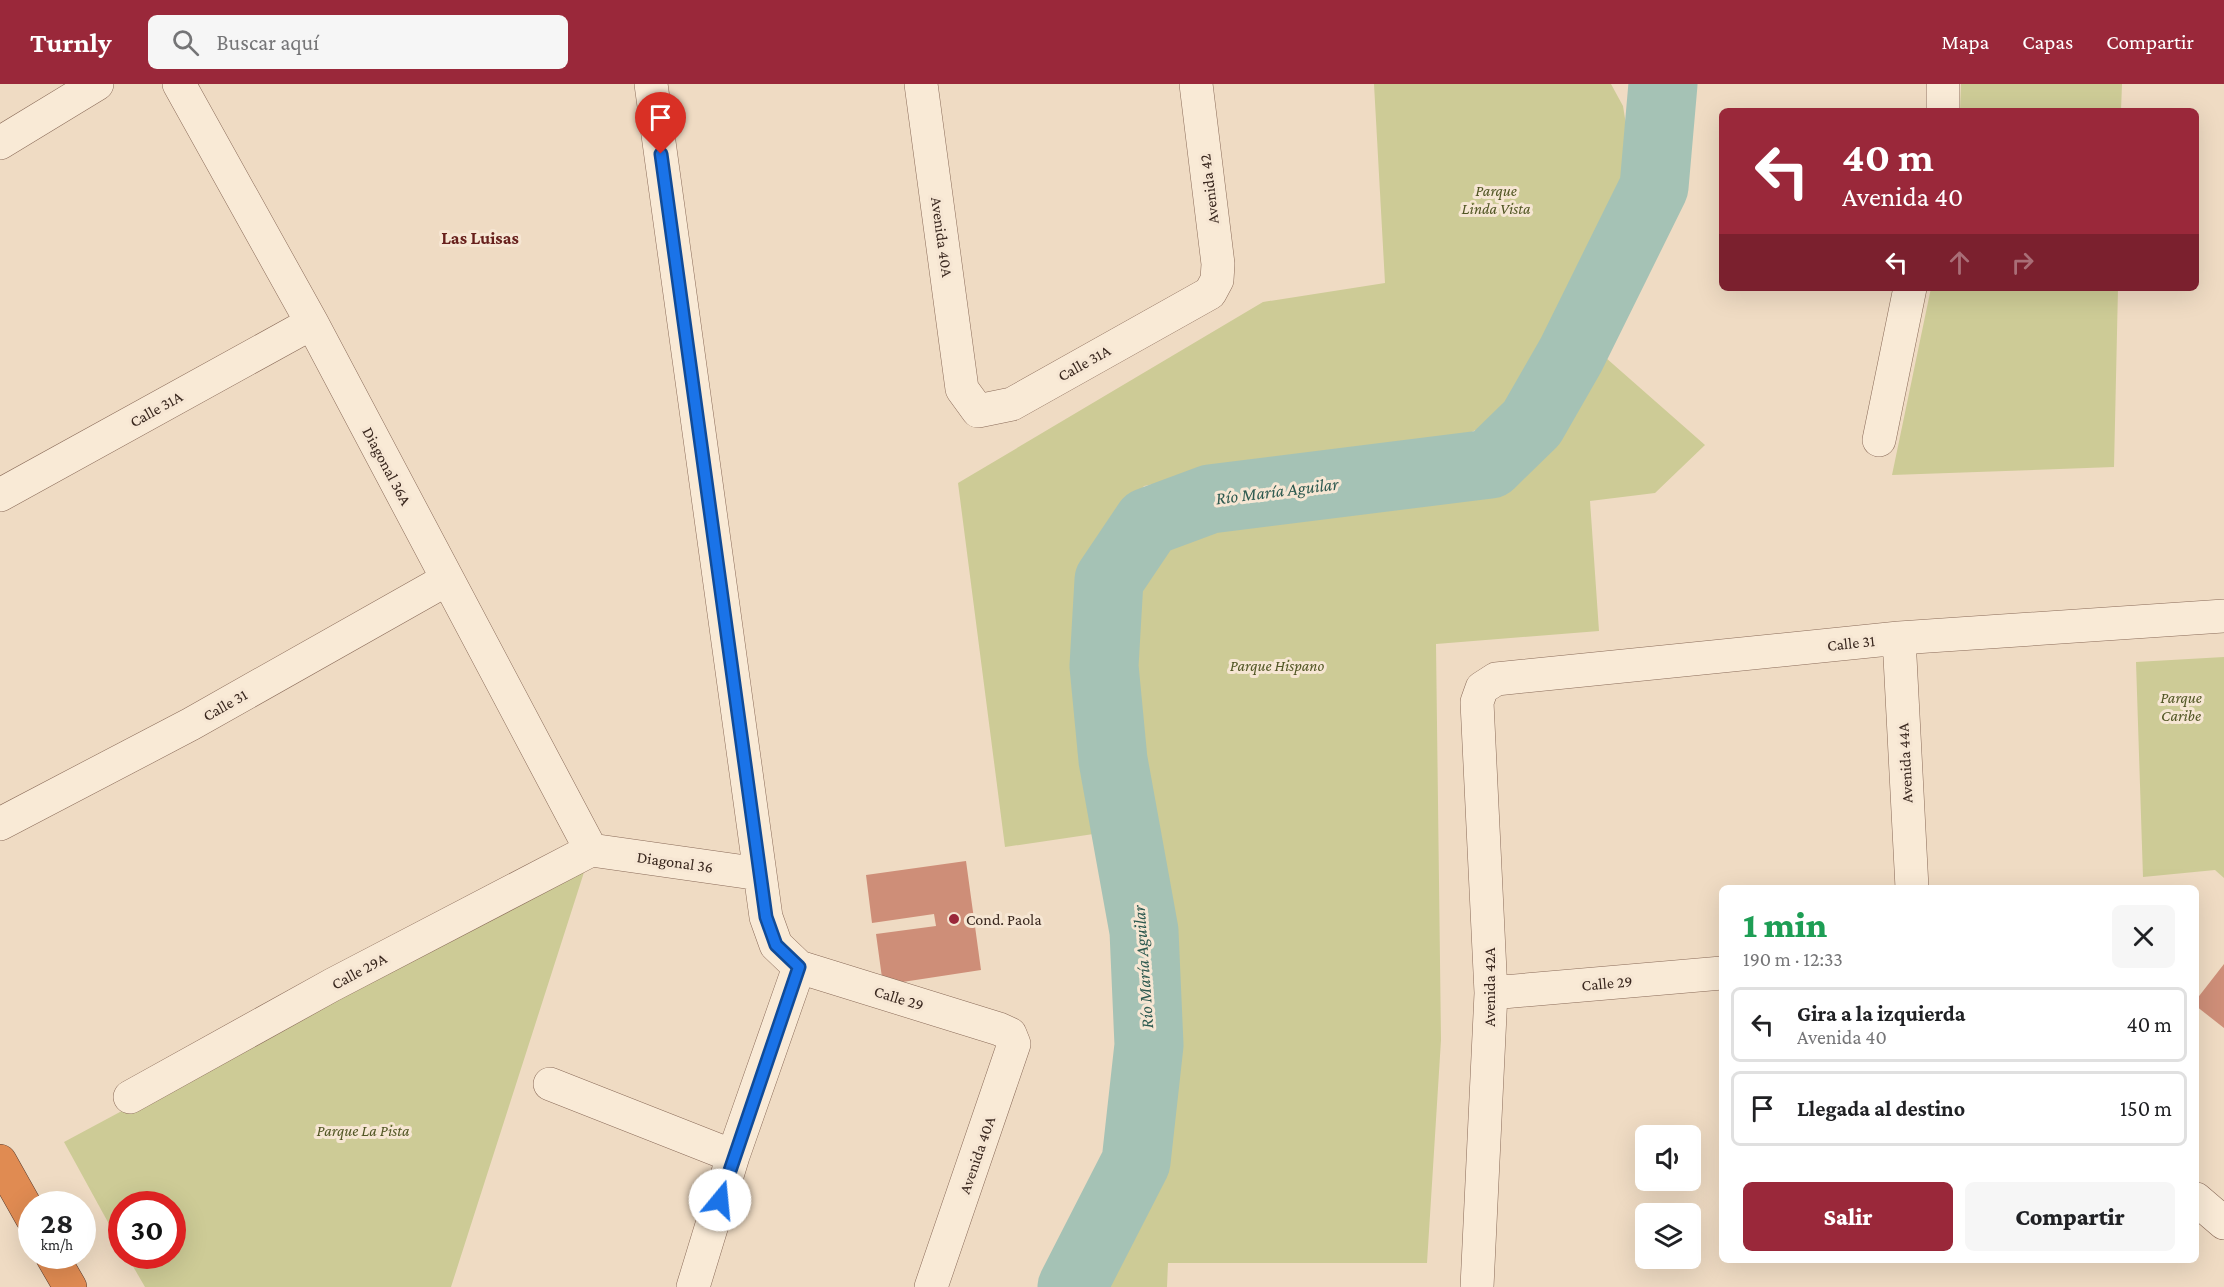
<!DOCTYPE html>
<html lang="es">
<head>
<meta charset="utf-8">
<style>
  :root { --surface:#fff; --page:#f6f6f6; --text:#202124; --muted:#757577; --line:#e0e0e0; --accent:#9a283a }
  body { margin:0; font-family:"Crimson Pro",serif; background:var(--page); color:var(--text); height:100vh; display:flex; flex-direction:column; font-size:22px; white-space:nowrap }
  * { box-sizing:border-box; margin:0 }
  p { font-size:20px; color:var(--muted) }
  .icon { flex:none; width:33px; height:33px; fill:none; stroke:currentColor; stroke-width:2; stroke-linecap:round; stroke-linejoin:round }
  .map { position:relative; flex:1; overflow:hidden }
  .details { position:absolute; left:1719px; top:801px; width:480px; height:378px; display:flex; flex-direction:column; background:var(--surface); border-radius:9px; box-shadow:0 6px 24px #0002 }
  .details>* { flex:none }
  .banner { position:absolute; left:1719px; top:24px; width:480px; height:183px; border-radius:9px; box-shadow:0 6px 24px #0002; background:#9a283a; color:#fff; overflow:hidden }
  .controls { position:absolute; left:1635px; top:1041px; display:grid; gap:12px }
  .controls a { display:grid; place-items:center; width:66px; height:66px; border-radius:9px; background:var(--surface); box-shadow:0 6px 24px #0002; font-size:30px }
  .speed { position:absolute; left:18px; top:1107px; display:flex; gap:12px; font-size:30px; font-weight:700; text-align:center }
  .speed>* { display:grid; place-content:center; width:78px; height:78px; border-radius:50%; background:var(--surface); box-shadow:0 6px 24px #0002; line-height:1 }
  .speed small { font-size:15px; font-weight:400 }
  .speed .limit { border:9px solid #d22; background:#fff; color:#111 }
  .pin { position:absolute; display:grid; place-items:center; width:51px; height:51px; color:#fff; margin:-62px -26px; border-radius:50% 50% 50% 0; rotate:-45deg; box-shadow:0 0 6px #0007 }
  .pin .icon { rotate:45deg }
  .me { position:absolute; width:66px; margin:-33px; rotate:17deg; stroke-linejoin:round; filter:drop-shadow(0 0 4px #0008) }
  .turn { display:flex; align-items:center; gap:21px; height:126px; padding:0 24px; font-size:27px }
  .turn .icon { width:78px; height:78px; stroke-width:2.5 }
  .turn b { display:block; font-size:42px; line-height:51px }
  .lanes { display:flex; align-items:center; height:57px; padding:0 24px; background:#0003; justify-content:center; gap:30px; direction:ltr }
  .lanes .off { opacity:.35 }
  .round { display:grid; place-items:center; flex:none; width:63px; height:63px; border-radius:9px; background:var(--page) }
  .overview { display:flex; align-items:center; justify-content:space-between; height:102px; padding:0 24px }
  h1 { font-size:36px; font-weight:800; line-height:45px; color:#1e9e55 }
  .primary-button { display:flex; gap:12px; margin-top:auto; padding:12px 24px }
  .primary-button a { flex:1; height:69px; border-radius:9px; background:var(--accent); color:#fff; font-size:24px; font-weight:800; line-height:69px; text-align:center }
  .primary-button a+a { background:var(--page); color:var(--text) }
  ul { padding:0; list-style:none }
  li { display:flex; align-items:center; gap:18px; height:75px; margin:0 12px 9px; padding:0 12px; border:3px solid var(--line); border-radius:9px }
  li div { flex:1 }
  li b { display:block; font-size:22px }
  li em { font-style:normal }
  header { display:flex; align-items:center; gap:36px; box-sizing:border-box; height:84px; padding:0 30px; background:var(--accent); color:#fff }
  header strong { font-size:28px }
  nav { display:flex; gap:33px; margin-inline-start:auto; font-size:21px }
  .search { width:420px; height:54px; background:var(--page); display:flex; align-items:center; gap:15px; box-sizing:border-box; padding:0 21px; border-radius:9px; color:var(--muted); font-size:22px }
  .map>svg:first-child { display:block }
</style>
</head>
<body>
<header>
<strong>Turnly</strong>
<div class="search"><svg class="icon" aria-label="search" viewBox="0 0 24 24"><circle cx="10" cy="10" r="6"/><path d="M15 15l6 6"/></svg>Buscar aquí</div>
<nav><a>Mapa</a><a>Capas</a><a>Compartir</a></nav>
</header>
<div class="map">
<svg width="2224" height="1203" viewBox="0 0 2224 1203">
  <rect width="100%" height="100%" fill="#efdbc3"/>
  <!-- green -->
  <path fill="#cdcb96" d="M1374,0H1611L1623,22L1633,84L1598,169L1544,270L1492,338L1451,358L1241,382L1144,402C1131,420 1105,445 1097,464C1064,543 1092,666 1107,748L1005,763L958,399L1263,218L1385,199Z
    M1961,0H2122L2121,27H1960Z
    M1931,204H2118L2114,383L1892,391Z
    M1589,259L1705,361L1655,409L1590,417L1599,547L1436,560L1441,956L1427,1179H1168L1167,1203H1084L1147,1088L1163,977L1158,848L1117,586L1120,503L1162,444L1217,427L1489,396L1538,351Z
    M2224,573V794L2215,786L2143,793L2136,578Z
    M586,782L451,1203H145L127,1172H172V1120H122L121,1162L64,1058L532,807Z"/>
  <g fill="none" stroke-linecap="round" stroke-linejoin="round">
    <!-- river -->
    <path stroke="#a5c2b5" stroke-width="69" d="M1072,1203L1136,1078L1149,961L1144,847L1113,676L1104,582L1109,496L1148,438L1210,415L1490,380L1532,339L1571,271L1654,103L1663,0"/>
  </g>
  <!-- building -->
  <path fill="#ce8e78" d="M966,777L981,886L883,901L876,850L936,842L934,830L872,839L866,791Z
    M2224,880V944L2196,922V916Z"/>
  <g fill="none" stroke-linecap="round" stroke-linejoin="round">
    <!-- street casing -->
    <g stroke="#8a6b59" stroke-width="34">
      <path id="street" d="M179,0L312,239L591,766
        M651,0L766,833L776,861L799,883L733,1072L693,1203
        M921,0L962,305L978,327L1012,320L1210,209L1217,196L1218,180L1196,0
        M1943,0V27
        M0,59L97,0
        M1879,356L1910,204
        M0,411L312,239
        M1899,554L1912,804
        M0,740L191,640L446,496
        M591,766L760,790
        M799,883L999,945L1010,950L1014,960L931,1203
        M1491,909L1722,889
        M550,1000L733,1072
        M130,1013L332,901L591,766
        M2196,1115L2224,1139
        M1477,1203L1491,909L1477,618L1482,604L1496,595L1899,554L2224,532"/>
    </g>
    <!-- highway casing -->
    <g stroke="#573b2e" stroke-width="34">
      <path id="highway" d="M0,1077L32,1134
        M52,1172L70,1203"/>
    </g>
    <!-- street -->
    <use href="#street" stroke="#f9ead6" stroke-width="33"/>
    <!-- highway -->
    <use href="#highway" stroke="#e08b52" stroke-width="33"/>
  </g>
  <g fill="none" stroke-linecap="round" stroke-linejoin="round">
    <!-- route casing -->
    <g stroke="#114b97" stroke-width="15">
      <path id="route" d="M661,70L766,833L776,861L799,883L720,1116"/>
    </g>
    <!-- route -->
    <use href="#route" stroke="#1a73e8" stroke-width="10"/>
  </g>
  <!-- markers -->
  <circle fill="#9a283a" stroke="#f6e6d3" stroke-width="2" cx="954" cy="835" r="6"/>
  <g text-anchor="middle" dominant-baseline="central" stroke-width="6" stroke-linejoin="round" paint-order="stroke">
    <!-- street labels -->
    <g font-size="16" fill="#39271e" stroke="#f6e6d3">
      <text transform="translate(1209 105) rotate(-97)">Avenida 42</text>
      <text transform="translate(942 153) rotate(82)">Avenida 40A</text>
      <text transform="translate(1084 279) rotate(-29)">Calle 31A</text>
      <text transform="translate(156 325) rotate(-29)">Calle 31A</text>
      <text transform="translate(387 382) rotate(62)">Diagonal 36A</text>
      <text transform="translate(1851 559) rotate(-6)">Calle 31</text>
      <text transform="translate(225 621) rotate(-30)">Calle 31</text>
      <text transform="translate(1905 679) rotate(-93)">Avenida 44A</text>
      <text transform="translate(675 778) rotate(8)">Diagonal 36</text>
      <text transform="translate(359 887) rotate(-28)">Calle 29A</text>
      <text transform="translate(1607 899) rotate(-5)">Calle 29</text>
      <text transform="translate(1489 903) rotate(-90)">Avenida 42A</text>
      <text transform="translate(899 914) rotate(17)">Calle 29</text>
      <text transform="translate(977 1071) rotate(-71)">Avenida 40A</text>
    </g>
    <!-- park labels -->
    <g font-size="16" font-style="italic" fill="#515624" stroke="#f6e6d3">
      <text x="1496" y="106">Parque<tspan x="1496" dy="18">Linda Vista</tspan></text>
      <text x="1277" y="581">Parque Hispano</text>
      <text x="2181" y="613">Parque<tspan x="2181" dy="18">Caribe</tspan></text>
      <text x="363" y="1046">Parque La Pista</text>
    </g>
    <!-- poi labels -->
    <g font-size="16" fill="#39271e" stroke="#f6e6d3" text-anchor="start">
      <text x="966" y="835">Cond. Paola</text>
    </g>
    <!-- neighbourhood labels -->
    <g font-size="18" font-weight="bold" fill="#67201c" stroke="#f6e6d3">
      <text x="480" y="154">Las Luisas</text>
    </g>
    <!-- water labels -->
    <g font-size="18" font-style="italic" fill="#2d594f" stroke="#f6e6d3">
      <text transform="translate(1277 407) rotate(-7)">Río María Aguilar</text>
      <text transform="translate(1143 883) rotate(-94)">Río María Aguilar</text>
    </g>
  </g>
</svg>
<div class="controls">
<a><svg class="icon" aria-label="sound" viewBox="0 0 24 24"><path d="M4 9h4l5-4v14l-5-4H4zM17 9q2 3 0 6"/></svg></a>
<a><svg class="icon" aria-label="layers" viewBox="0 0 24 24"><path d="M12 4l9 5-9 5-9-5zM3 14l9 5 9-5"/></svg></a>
</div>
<div class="speed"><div>28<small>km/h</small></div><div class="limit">30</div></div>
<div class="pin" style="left:661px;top:70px;background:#d93025"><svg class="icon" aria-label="arrive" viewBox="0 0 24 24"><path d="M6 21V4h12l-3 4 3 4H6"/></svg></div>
<svg class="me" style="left:720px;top:1116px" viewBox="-20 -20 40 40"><circle r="19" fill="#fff"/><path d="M0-13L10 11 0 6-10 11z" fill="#1a73e8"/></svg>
<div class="banner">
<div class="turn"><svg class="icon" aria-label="left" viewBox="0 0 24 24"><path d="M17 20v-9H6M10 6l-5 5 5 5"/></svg><div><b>40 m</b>Avenida 40</div></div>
<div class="lanes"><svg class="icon" aria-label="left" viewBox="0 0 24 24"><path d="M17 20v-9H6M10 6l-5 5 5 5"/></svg><svg class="icon off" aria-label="ahead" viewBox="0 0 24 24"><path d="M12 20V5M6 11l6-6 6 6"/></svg><svg class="icon off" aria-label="right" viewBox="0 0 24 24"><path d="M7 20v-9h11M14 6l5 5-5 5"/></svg></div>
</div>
<section class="details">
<div class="overview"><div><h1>1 min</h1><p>190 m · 12:33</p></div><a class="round"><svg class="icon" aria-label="close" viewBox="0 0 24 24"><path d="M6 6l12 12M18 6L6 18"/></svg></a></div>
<ul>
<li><svg class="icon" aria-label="left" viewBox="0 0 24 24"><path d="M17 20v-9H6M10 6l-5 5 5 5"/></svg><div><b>Gira a la izquierda</b><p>Avenida 40</p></div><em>40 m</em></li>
<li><svg class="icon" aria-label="arrive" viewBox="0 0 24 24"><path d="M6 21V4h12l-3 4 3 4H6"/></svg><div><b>Llegada al destino</b></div><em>150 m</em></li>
</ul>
<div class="primary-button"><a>Salir</a><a>Compartir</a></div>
</section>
</div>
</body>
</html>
